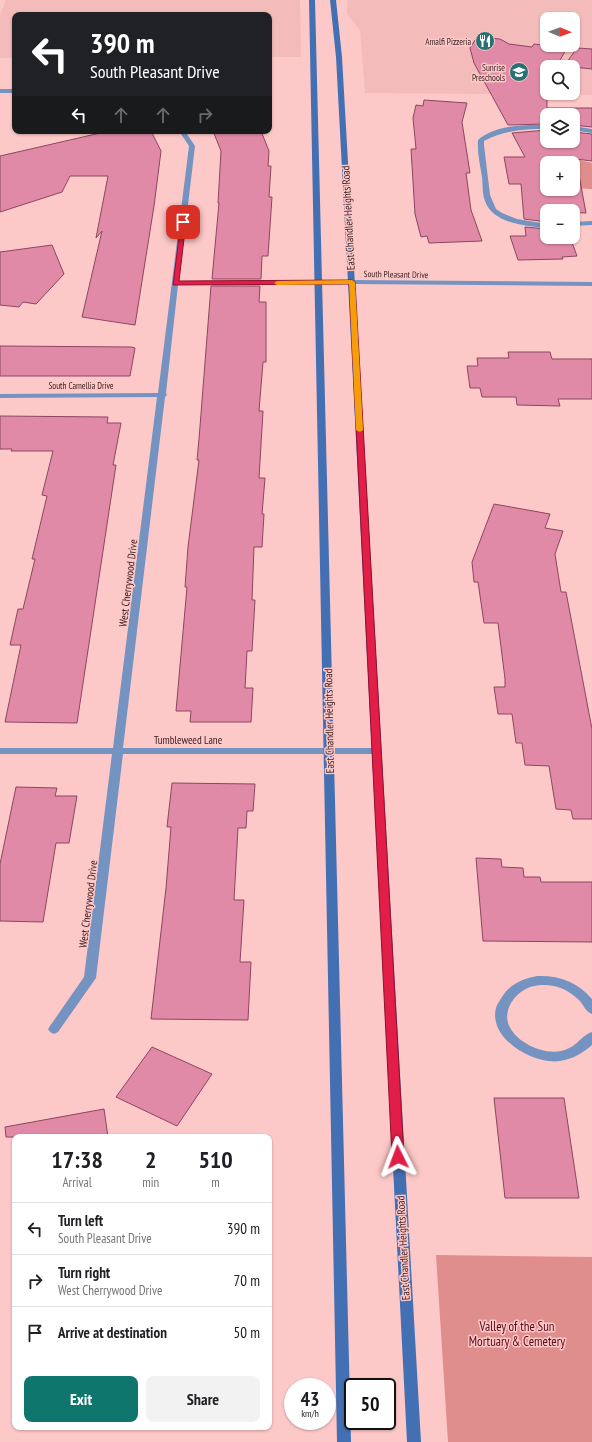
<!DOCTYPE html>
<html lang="en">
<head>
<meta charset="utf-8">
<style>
  :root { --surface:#fff; --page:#f2f2f2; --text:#202124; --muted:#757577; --line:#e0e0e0; --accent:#0f766e }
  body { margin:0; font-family:"PT Sans Narrow",sans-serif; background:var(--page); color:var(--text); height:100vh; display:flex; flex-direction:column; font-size:15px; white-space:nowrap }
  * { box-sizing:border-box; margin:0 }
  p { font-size:13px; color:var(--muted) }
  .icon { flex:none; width:22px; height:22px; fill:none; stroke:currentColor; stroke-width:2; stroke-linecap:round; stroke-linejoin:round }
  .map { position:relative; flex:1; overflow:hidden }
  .side { position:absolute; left:12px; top:1134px; width:260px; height:296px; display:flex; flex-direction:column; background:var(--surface); border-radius:8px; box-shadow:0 1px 3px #0004 }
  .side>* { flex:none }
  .guide { position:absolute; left:12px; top:12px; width:260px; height:122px; border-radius:8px; box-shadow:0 1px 3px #0004; background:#202124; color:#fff; overflow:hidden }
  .needle { width:26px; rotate:91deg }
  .controls { position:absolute; left:540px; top:12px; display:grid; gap:8px }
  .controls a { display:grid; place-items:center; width:40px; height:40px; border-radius:8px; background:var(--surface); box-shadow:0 1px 3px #0004; font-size:20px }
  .speed { position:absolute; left:284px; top:1378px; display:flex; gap:8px; font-size:20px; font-weight:700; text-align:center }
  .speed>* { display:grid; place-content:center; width:52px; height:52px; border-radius:50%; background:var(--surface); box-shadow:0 1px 3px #0004; line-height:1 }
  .speed small { font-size:10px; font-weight:400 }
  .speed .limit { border:2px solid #111; border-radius:6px; background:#fff; color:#111 }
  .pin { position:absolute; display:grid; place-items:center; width:34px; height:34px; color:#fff; margin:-17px; border-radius:8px; box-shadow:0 2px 6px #0006 }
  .me { position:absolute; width:44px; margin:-22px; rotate:357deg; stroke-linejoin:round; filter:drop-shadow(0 0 3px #0008) }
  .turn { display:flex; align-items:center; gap:14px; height:84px; padding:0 12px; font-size:18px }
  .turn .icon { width:52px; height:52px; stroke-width:2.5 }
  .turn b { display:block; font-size:28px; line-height:34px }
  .lanes { display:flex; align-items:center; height:38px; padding:0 12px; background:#0003; justify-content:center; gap:20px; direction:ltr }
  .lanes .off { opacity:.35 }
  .eta { display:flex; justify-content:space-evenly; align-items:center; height:68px; text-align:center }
  .eta b { font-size:24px; font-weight:700; line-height:28px }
  .primary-button { display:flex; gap:8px; margin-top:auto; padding:8px 12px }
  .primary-button a { flex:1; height:46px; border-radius:8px; background:var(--accent); color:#fff; font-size:16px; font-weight:700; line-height:46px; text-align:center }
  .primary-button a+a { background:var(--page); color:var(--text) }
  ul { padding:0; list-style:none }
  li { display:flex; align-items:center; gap:12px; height:52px; padding:0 12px; border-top:1px solid var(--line) }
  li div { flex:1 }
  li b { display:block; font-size:15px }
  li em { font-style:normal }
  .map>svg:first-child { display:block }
</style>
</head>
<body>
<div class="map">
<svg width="592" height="1442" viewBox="0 0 592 1442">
  <rect width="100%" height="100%" fill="#fdc9c8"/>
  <!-- built -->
  <path fill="#f4bbbb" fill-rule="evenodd" d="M6,0H300L301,57H269V15H15V58H0V15Z
    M347,0H592V95L365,93L360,30L347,14ZM547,19H573V45H547ZM547,67H573V93H547Z"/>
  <!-- green -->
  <path fill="#e08d8e" d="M556,154L592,163V189L573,188V163Z
    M436,1255L592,1257V1442H448Z"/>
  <!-- building -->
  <path fill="#e18aa7" stroke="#8c465f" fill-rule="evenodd" d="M488,38L500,39L509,44L532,47L534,44L567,48L556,67H547V108H592V127L573,125V115H547V124L508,125L474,63L470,48L475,40Z
    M577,48L592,49V69L564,66Z
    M424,100L467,103L462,122L470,173H466L471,210L482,241L429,243L427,236L421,237L415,214L411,149H416L413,118L416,105L423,106Z
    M547,130V141H573V132L592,134V161L576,159L586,213L547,211V222L524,219L521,184H509L504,157H525L512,133ZM547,163H573V189H547Z
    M109,131H151L161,151L154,206L135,325L82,317L102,231L96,238L108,176H70L62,192L0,212V156Z
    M213,131H261L269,151L268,166H271L269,197H272L268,256H262L261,279H212L219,203H218L221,151Z
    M525,227L547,229V237H570L577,256L562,257L563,259L518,260L510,236H526Z
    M52,245L64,274L36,304L23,302L19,307L0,305V252Z
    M211,286H260L259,302H266V362H263L259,411H263L259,478H265L262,514H264L262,547H254L252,600H255L252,651H247L245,688H253L251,722H190L191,711H176L187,587H185L188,547L199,460H197L199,439Z
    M0,346L132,347L135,348L130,376H0Z
    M508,352H550L552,359H592V399H558L560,406L517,405L516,397H482L480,388H470L467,366H478L477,358H509Z
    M0,416L108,417L107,423H121L113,465H116L77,723L5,722L21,645H10L18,609H23L35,559H32L47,496L42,495L53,451H11L12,449H0Z
    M494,504L550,514L545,528L563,531L555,554L561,592H566L592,729V819H573L571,810L556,809L549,766L525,765L522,743H516L512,714H498L494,687H505V679L498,623H484L478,582H474L472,562Z
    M172,783L255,784L253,811H247L246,828H238L234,900H244L240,962H251L248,1020L151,1019L166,888L171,827H167Z
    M16,787L57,788L55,796H77L69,843H56L43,922L0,921V864Z
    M476,858L501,859L502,867L523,868L524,877H540L541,882H592V942L483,941Z
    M152,1047L212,1074L177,1126L116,1097Z
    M494,1098H564L579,1198H505Z
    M104,1109L108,1137H6L5,1127Z"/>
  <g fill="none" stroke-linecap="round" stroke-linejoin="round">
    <!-- street -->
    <path fill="#7493c1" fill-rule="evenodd" d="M0,89H15V93H0Z
      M547,125V129C524,129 505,130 484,141V145L490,195L496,209L502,213L517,219L547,224V228C527,226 493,224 485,201C482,193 483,185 482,177C480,164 477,153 478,140C496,124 525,125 547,125Z
      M573,126L592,129V133L573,130Z
      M179,131H185L195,146L179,281L352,280L592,282V286L352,284L178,285L166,393L167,395L165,397L123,748H376L381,751L376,754H123L96,978L58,1032L54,1034L50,1032L48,1029L50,1026L84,977L112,754H0V748H113L157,397L0,398V394L158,393L189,146Z
      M592,221V225L573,226V222Z
      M537,976C558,975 578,982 592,999V1014C586,1012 584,1006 580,1001C573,994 564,988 554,986C536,983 521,987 511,1003C508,1008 506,1016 508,1023C514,1042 543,1055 561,1051C578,1047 580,1036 592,1032V1045C583,1053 573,1059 560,1061C534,1065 488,1039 496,1008C497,1004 500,1000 502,997C510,984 522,979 537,976Z"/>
    <!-- secondary -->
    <path fill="#436fb3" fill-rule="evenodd" d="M309,0H315L351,1442H337Z
      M330,0H336L342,57L421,1442H407L348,282L336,57Z"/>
  </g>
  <!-- route -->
  <path fill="#e11d48" stroke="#92132f" d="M181,221L186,222L179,281L352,280L355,282L404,1157L402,1161L398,1162L394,1161L392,1157L349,284L173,285Z"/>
  <!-- slow -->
  <path fill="#f59e0b" d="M352,280L355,282L363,430L360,432L356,430L349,284L277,285L274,283L277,281Z"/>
  <!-- icons -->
  <defs>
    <g id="restaurant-disc" transform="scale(1)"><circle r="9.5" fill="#277174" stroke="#fdc9c8"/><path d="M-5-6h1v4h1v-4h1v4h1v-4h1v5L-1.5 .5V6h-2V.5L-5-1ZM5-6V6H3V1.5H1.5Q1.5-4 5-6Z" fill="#fff"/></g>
    <g id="school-disc" transform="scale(1)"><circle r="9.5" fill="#277174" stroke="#fdc9c8"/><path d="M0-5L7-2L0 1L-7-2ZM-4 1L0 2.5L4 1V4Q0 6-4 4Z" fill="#fff"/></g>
  </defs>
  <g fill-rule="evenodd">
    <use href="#restaurant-disc" x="485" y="41"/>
    <use href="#school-disc" x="519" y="72"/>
  </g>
  <g text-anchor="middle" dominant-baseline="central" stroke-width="3" stroke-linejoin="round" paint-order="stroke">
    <!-- far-poi labels -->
    <g font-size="9" fill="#39191a" stroke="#fdc9c8" text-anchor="end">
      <text x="471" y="41">Amalfi Pizzeria</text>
      <text x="505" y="67">Sunrise<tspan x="505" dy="10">Preschools</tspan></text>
    </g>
    <!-- far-street labels -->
    <g font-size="9" fill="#39191a" stroke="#fdc9c8">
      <text transform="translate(396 274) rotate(1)">South Pleasant Drive</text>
      <text x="81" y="385">South Camellia Drive</text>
    </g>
    <!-- street labels -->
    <g font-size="11" fill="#39191a" stroke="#fdc9c8">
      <text transform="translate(348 218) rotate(-93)">East Chandler Heights Road</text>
      <text transform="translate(128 583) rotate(-83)">West Cherrywood Drive</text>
      <text transform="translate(329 721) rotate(-91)">East Chandler Heights Road</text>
      <text x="188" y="740">Tumbleweed Lane</text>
      <text transform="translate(88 904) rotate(-83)">West Cherrywood Drive</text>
      <text transform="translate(403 1248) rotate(-93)">East Chandler Heights Road</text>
    </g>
    <!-- near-park labels -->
    <g font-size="13" fill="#590616" stroke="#fdc9c8">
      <text x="517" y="1326">Valley of the Sun<tspan x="517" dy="15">Mortuary &amp; Cemetery</tspan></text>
    </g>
  </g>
</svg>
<div class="controls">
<a><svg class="needle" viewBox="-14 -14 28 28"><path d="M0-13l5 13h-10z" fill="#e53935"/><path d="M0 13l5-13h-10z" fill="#757577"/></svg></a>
<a><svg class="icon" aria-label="search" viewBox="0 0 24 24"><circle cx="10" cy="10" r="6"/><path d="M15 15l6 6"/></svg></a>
<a><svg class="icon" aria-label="layers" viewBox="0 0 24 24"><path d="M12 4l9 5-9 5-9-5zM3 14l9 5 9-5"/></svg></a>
<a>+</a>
<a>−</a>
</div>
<div class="speed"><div>43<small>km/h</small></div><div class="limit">50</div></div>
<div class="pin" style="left:183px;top:222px;background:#d93025"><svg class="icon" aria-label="arrive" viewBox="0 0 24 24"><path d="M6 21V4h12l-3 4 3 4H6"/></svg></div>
<svg class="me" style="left:398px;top:1157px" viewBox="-20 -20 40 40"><path d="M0-17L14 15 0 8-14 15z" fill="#e11d48" stroke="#fff" stroke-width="4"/></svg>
<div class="guide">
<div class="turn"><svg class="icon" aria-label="left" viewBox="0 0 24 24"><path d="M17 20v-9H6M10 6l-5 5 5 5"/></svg><div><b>390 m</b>South Pleasant Drive</div></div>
<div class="lanes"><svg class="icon" aria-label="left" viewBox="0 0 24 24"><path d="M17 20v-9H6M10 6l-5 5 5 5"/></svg><svg class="icon off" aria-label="ahead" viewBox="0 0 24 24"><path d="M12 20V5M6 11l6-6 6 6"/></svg><svg class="icon off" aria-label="ahead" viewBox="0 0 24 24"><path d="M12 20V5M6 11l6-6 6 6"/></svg><svg class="icon off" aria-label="right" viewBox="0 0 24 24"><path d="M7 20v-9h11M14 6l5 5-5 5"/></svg></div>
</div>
<section class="side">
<div class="eta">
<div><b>17:38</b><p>Arrival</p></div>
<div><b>2</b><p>min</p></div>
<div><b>510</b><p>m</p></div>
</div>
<ul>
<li><svg class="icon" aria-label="left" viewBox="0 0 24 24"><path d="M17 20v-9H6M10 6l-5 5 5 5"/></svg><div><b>Turn left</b><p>South Pleasant Drive</p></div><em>390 m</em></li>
<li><svg class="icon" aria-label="right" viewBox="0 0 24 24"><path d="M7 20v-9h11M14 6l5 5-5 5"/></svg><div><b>Turn right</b><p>West Cherrywood Drive</p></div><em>70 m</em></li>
<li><svg class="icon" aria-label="arrive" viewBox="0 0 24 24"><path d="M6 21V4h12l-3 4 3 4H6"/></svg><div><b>Arrive at destination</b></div><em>50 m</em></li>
</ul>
<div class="primary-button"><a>Exit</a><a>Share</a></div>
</section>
</div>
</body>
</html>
